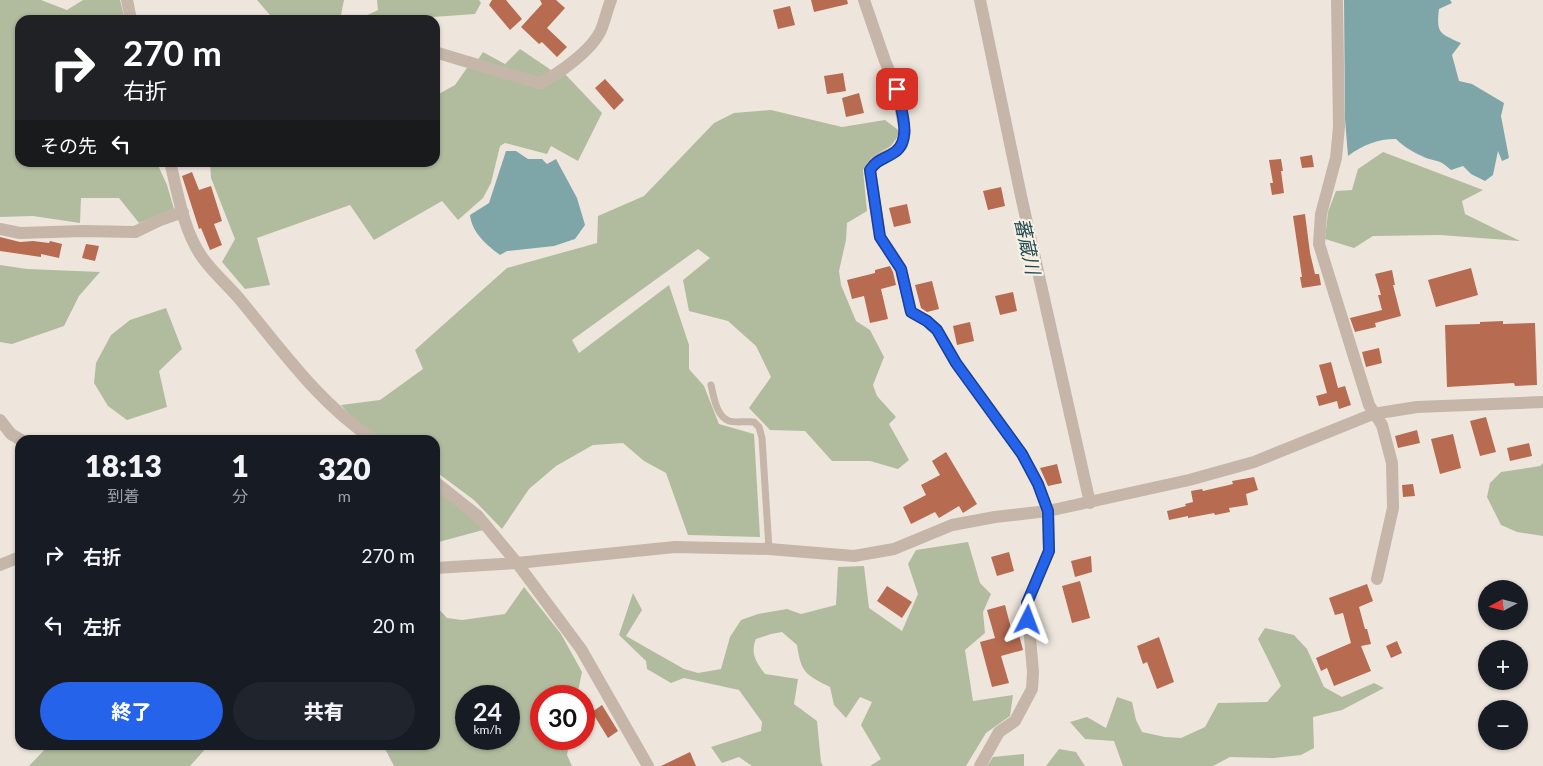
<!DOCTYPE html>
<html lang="ja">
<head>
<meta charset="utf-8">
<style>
  :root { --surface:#171b24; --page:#20242c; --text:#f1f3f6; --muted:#9ea1a6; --accent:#2563eb }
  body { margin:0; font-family:Lato,"Noto Sans JP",sans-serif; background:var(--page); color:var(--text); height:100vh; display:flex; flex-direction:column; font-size:19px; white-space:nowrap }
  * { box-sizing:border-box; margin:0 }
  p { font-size:16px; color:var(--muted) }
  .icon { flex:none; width:28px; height:28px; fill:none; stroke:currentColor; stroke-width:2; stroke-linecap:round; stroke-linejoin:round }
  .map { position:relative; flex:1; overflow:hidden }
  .details { position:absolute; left:15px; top:435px; width:425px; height:315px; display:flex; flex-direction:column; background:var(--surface); border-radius:15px; box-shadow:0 1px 4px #0004 }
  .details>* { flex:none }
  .guide { position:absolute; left:15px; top:15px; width:425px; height:152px; border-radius:15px; box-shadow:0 1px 4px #0004; background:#202124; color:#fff; overflow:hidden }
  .needle { width:32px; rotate:263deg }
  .fabs { position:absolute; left:1478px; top:580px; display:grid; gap:10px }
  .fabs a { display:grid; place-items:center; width:50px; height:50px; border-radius:50%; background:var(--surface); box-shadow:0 1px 4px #0004; font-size:25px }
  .speed { position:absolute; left:455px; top:685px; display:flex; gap:10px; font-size:25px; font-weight:700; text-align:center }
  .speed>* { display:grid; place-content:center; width:65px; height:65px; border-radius:50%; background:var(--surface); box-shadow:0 1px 4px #0004; line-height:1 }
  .speed small { font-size:12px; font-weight:400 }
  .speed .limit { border:8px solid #d22; background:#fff; color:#111 }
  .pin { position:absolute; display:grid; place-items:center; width:42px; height:42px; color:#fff; margin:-21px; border-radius:10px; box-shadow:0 2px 8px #0006 }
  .me { position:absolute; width:55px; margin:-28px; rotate:3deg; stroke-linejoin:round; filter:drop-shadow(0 0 4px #0008) }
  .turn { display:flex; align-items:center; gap:18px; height:105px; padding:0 25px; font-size:22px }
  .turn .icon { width:65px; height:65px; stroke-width:2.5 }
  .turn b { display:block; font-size:35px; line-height:42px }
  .then { display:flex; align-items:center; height:48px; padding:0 25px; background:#0003; gap:10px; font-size:19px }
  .eta { display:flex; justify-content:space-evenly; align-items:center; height:85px; text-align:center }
  .eta b { font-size:30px; font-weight:800; line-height:35px }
  .primary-button { display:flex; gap:10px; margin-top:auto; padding:10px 25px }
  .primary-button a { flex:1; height:58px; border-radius:30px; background:var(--accent); color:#fff; font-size:20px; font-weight:800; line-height:58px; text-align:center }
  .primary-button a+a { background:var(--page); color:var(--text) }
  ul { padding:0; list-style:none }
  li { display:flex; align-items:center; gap:15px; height:70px; padding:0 25px }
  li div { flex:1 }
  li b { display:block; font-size:19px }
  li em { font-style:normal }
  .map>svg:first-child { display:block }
</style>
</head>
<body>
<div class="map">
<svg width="1543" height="766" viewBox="0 0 1543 766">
  <rect width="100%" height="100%" fill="#eee6dc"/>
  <!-- green -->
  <path fill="#b1bc9e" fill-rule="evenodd" d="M0,0H41L67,10L83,0H120L125,20H20V162L157,163L167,185L174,209L139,223L119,198H81L80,223L33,216L0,217Z
    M257,0H344L340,20H271L270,15Z
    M377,0H479L481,3L475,14L390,20H357L378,10Z
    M520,49L551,70L538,81L477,61L483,52L505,64Z
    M469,65L540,87L565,74L602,113L578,161L551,146L547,154L505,143L500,146L491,183L483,198L458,220L442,201L374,240L350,205L257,238L270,285L245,289L222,262L235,239L211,178L210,163L435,162V96L455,85Z
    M771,110L842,127L885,120L901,132L891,146L871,157L863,170L867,211L847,223L846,240L839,271L841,285L856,321L870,330L884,357L873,385L877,396L896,417L889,424L909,460L898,469L870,461H832L805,431L770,430L749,408L771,377L756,346L728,321L689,311L683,280L710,258L698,249L572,340L579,353L669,285L689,345V369L704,386L719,424L754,434L760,537L688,535L666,473L644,461L623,443L593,445L556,466L529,489L502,529L474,500L435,471V440H385L356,422L341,405L380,400L423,369L415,350L507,268L597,243L598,216L644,196L714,123L734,113Z
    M1383,152L1483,190L1462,201L1465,214L1520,241L1440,235L1373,236L1354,248L1325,239L1328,212L1336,191L1352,190L1358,169Z
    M0,265L27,269L100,272L79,296L64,326L12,344L0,342Z
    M166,308L182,349L159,371L167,407L127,420L108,406L94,383L96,363L111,335L130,320Z
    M1543,463V536L1517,532L1501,525L1487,497L1490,483L1501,472L1540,466Z
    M435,488L462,507L483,530L435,543Z
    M968,542L980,583L991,594L983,612L985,633L965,650L973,701L1013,695L1010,716L986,733L966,766H870L881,759L861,725L872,702L860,697L846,718L834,705L830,687C806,675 801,673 797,645L782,632L771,634L756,639C750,653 756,662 765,674L798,679L794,704L817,721L821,762L823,766H752L739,757L722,763L711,747L761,731L762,722L739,690L684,678L671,683L647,669L646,661L619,635L633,593L642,610L626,636L684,669L698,673L721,669L730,637L741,620L758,614L787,609L801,614L836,605L838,567L864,566L869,608L902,631L918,594L908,564L916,550Z
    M524,587L561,634L582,672L577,696H541V739H570L567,755L572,766H394L383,745H435V605L447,618L462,620L505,614ZM466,696H509V739H466Z
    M1265,628L1294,635L1307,649L1324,687L1342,697L1374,683L1384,688L1342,710L1313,717L1314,748L1301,755L1274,758L1230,757L1213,766H1123L1114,741L1085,739L1070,722L1087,717L1106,728L1117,697L1132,702L1136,720L1142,732L1165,737L1181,738L1205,727L1218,703L1267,702L1281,686L1258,639Z
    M49,745H209L190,766H29Z
    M1059,749L1076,752L1085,766H1046Z
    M1024,754V766H987L993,757Z"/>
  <!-- water -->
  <path fill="#7ea6a8" d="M1344,0H1450L1452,3L1439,9C1436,34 1440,33 1461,43L1452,55L1459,81L1472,84L1504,103L1501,116L1509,158L1502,161L1498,151L1493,175L1485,181L1471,174L1463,166L1451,170C1440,160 1439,162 1426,158C1415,153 1405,148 1396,139C1377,139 1363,145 1348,156L1345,119Z
    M506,151H516L528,159H542L547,164L556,159L577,198L585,225L575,239L554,246L507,251L500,255C487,245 472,233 470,215L489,203Z"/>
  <!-- building -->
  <path fill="#b76b51" d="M492,0H506L522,19L510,30L489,5Z
    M540,0H556L565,8L547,28L567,47L557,57L542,42L539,44L521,27L542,4Z
    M811,0H847L848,4L814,12Z
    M790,6L795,25L778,29L773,10Z
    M843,73L846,91L827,94L824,76Z
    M605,79L624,100L614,110L595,88Z
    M859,93L864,113L846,117L842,98Z
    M1312,155L1314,167L1302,168L1300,157Z
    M1281,159L1283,171H1281L1284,193L1272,195L1270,183H1273L1269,160Z
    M192,172L199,190L211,186L222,221L214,224L222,245L210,250L201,228L199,229L182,176Z
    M1001,187L1005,206L988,210L983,191Z
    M907,204L911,223L894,227L889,208Z
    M1305,214L1310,253L1315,274H1319L1321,285L1302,288L1300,277H1302L1293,216Z
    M0,237L20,242L33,241L49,243L50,241L62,244L59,258L41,254V257L0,251Z
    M86,244L99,246L95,261L82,258Z
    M890,266L893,272L896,285L881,289L888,319L870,323L864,296L852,299L847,280L875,273V270Z
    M1471,268L1478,295L1436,307L1428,280Z
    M1392,270L1395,285H1393L1401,316L1375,323L1376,327L1355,332L1350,318L1382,310L1378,295H1381L1375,274Z
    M932,281L939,309L927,312L921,308L915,285Z
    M1013,292L1017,311L1000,315L995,296Z
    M1503,321V324L1535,323L1537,385L1515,386L1514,383L1447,387L1445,325L1480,324V322Z
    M970,322L974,341L957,345L953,326Z
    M1379,348L1382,363L1366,367L1362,352Z
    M1331,362L1338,388L1345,386L1351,405L1339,409L1337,401L1319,406L1316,396L1327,393L1319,365Z
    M1486,417L1496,452L1480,456L1470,421Z
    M1417,430L1420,443L1398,448L1395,436Z
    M1453,434L1461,468L1440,474L1431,439Z
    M1529,443L1532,456L1510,461L1507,448Z
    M946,452L977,504L963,513L959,506L939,518L935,512L911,524L903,507L926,495L921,485L940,475L932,461Z
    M1057,464L1062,483L1048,486L1040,468Z
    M1254,477L1258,490L1246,494L1248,505L1229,508L1230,512L1215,515L1214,513L1188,518V516L1169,520L1167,511L1186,506L1185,504L1193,502L1191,491L1202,489L1203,491L1233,484L1232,481Z
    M1413,484L1415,496L1403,497L1402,485Z
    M1009,552L1014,571L997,576L991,557Z
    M1091,556L1092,572L1075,577L1071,561Z
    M1080,581L1090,618L1072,623L1062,586Z
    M1367,584L1373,601L1359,607L1365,629H1367L1371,644L1361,646L1371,671L1334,686L1327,668L1321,671L1316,658L1351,643L1343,613L1335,615L1329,598Z
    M887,586L912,602L902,618L877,601Z
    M1005,605L1012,632L1018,631L1023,650L1001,656L1009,683L992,687L980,642L995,638L987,610Z
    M1159,637L1174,682L1157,689L1147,662L1143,664L1137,646Z
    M1397,641L1402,653L1391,658L1386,646Z
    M602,705L618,731L608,738L592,712Z
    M690,752L696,766H661Z"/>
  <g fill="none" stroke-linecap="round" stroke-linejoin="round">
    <!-- lane -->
    <path stroke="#c5b6a9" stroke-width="7" d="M711,385C714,397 716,416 729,421C736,423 746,421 754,422L759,427L762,438L769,549"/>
    <!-- street -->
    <path stroke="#c5b6a9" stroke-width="12" d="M127,0L131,20
      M864,0L885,61L897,89L905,132L902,145L895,152L875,161L870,170L880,237L901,269L911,312L927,321L937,330L956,363L1022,454L1038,484L1048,511L1049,551L1027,603L1033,672L1032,689L1015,721L999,732L980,766
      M980,0L1021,196L1090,503
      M1337,0L1339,127L1336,158L1321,214L1319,244L1369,405L1382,425L1392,463L1393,508L1377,579
      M435,54L438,53L539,83C558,75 592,50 601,30C605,20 607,10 611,0
      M170,162C178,193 183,230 202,257C213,273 230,287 242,302C283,352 320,404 374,440
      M0,229L20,233L83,231L135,232L160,220L183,212
      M0,420L11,434L21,440
      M435,482L478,516L517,563L581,649L648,766
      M0,565L20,557
      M435,568L517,563L675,547L769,549L854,556L894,549L952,525L995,517L1048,511L1189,480L1254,462L1373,414L1417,407L1543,402"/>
  </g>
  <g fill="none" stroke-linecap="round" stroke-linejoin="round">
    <!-- route casing -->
    <g stroke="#184099" stroke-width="12">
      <path id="route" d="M897,89C900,107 913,139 895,152C884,160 878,158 870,170L880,237L901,269L911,312L927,321L937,330L956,363L1022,454L1038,484L1048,511L1049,551L1027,603L1028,620"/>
    </g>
    <!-- route -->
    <use href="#route" stroke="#2563eb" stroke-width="9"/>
  </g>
  <g text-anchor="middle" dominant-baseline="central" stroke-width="4.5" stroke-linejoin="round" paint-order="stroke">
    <!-- water labels -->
    <g font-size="19" font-style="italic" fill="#234c4f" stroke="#f7f0e7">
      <text transform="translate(1028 246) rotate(78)">蕃蔵川</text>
    </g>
  </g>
</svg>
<div class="fabs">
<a><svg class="needle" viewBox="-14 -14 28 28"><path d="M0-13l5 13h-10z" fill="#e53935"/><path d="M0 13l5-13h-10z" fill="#9ea1a6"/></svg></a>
<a>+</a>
<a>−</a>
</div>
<div class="speed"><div>24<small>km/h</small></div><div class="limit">30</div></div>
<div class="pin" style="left:897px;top:89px;background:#d93025"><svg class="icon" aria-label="arrive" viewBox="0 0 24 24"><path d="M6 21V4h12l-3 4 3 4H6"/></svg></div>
<svg class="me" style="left:1028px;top:620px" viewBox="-20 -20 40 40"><path d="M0-17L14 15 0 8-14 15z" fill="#2563eb" stroke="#fff" stroke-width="4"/></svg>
<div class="guide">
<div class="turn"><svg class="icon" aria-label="right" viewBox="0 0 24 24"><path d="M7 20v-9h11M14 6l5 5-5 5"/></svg><div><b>270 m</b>右折</div></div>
<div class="then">その先<svg class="icon" aria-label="left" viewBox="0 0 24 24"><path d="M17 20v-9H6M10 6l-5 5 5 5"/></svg></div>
</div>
<section class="details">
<div class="eta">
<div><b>18:13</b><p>到着</p></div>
<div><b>1</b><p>分</p></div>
<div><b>320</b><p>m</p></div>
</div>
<ul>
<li><svg class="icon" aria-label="right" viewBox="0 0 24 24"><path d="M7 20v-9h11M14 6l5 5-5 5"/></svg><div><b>右折</b></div><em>270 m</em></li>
<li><svg class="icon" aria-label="left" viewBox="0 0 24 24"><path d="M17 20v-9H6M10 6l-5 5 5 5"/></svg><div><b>左折</b></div><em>20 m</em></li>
</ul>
<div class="primary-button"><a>終了</a><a>共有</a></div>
</section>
</div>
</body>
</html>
